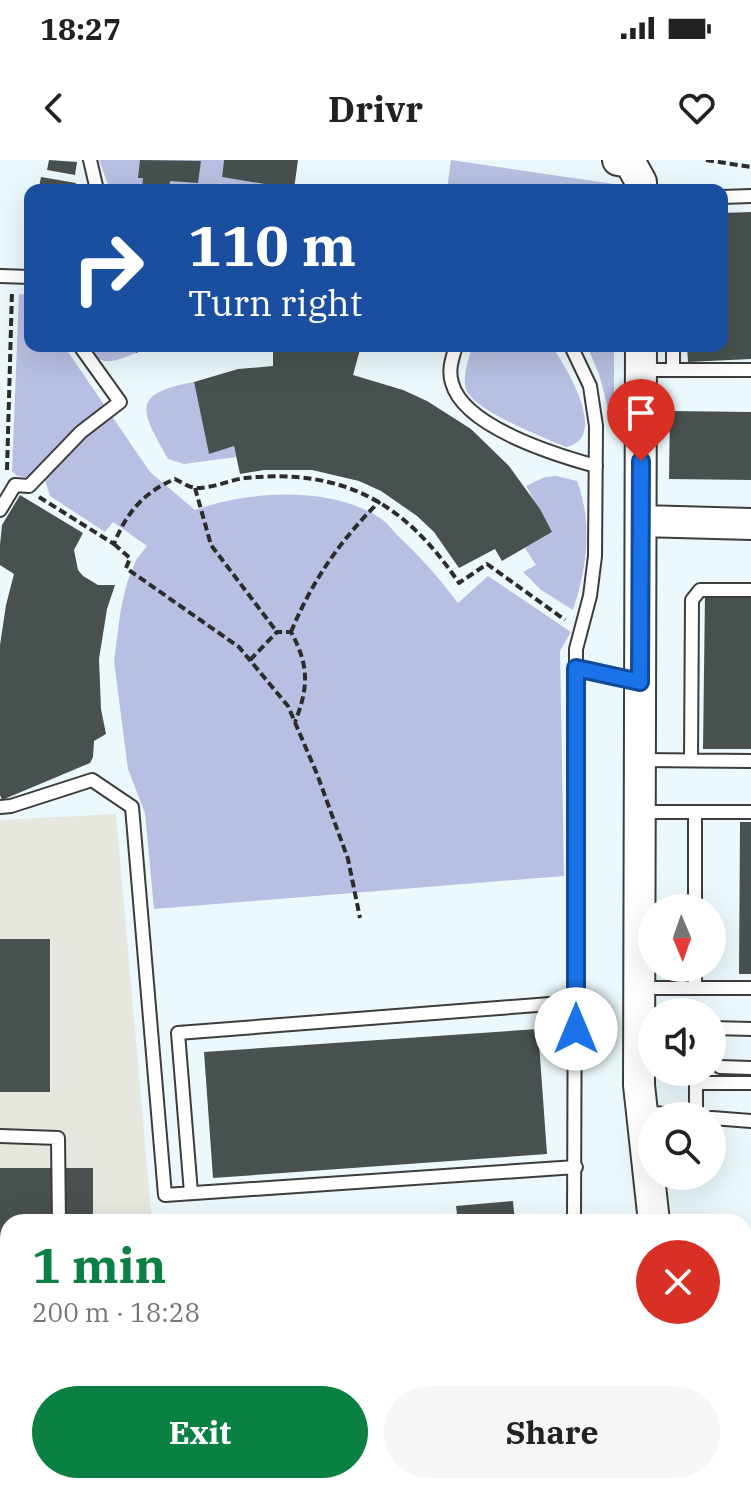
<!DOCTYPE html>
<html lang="en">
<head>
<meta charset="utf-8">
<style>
  :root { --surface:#fff; --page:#f6f6f6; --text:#222; --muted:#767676; --accent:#0b8043 }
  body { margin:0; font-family:"IBM Plex Serif",serif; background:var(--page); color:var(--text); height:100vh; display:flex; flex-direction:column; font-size:30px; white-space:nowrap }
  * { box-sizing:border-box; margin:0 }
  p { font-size:26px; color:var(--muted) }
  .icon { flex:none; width:44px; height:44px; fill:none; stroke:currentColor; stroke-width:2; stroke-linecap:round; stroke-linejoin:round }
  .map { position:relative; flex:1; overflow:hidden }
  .drawer { position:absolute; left:0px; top:1054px; width:752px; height:280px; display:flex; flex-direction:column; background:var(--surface); border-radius:24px 24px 0 0; box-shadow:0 8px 32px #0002 }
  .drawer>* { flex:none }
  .top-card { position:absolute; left:24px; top:24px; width:704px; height:168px; border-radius:16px; box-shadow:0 8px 32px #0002; background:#1a4fa0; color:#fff; overflow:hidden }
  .needle { width:52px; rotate:178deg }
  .controls { position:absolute; left:638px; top:734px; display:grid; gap:16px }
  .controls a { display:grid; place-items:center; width:88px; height:88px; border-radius:50%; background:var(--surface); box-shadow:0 8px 32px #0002; font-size:40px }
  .pin { position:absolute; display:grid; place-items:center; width:68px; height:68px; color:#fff; margin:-82px -34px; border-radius:50% 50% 50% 0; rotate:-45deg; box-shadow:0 0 8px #0007 }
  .pin .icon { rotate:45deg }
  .me { position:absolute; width:88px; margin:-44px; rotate:0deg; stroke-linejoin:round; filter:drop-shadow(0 0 6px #0008) }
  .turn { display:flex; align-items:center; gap:28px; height:168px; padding:0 32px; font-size:36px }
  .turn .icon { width:104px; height:104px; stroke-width:2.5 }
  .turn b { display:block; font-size:56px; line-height:68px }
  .round { display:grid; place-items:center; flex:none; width:84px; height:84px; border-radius:42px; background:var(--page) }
  .headline { display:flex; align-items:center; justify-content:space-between; height:136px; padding:0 32px }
  h1 { font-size:48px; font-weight:700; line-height:60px; color:var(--accent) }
  .cta { display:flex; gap:16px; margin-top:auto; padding:16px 32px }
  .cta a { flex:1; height:92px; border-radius:48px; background:var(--accent); color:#fff; font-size:32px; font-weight:700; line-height:92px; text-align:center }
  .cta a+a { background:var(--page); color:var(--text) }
  .status { display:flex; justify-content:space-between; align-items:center; height:56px; padding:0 40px; background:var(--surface); direction:ltr }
  .status svg { height:22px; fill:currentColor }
  header { display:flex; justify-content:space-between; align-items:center; height:104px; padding:0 32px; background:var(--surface); font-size:36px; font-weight:700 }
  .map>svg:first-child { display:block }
</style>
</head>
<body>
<div class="status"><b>18:27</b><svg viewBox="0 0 49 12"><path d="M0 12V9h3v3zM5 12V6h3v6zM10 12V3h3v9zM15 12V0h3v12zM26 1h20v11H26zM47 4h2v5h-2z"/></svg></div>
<header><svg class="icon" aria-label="back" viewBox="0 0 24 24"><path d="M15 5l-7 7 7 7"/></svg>Drivr<svg class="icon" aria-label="heart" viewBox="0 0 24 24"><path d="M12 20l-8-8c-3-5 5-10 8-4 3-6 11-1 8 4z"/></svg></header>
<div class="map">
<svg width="751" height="1334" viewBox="0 0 751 1334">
  <rect width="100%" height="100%" fill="#ebf9fc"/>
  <!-- industrial -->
  <path fill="#e6e8df" d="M116,654L152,1062H8V1326H176V1334H0V660Z"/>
  <!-- green -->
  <path fill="#b9bfe2" d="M99,0H224L222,17L275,26L244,30H110Z
    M451,0L614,24V30H447Z
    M19,134L30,135V186H64L150,312L195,350C248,331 330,325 380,358C386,362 392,369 397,375C420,396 439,418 458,443L488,416L571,472L560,491L564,716L154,749L145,653L128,609L114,501L121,448L127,423L136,400L147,386L113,362L105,372L50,336L45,320L17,316L12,311Z
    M87,186H133L136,193C115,201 100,209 87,186Z
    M472,186H552C566,207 610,278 566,287C545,278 472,250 466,229C462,216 469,199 472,186Z
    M587,186H614V272L599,214Z
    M194,222L209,293L234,286L236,297L184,304L168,299C142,252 128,234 194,222Z
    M556,316L577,321C593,364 587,407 573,450L541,430L523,412L536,405L525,388L552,372L526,326L545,317Z"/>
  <!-- building -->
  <path fill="#48514f" d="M49,0L77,2L75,15L47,10Z
    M140,0L201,1L198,23L170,21L169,30H142L143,18H138Z
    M224,0H298L294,29L222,17Z
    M41,17L76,23L75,30L39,27Z
    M751,52V199L688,202L687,186H722V53Z
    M133,186H154L136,193Z
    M273,186H361L353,215L403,230L427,241L471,269L509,306L540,349L552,372L502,401L495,389L459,408L434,372L417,356L381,331L359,321L312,310H264L240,314L234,286L209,294L194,222L238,209L273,206Z
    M670,251L751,252V320L669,319Z
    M20,335L83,373L74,390L78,410L83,416L98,425H115L107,449L99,499L101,549L106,574L94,581L93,597L90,603L2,640L0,635V485L6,445L14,414L0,405V385L2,365Z
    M705,435L751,436V589H703Z
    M740,662H751V814H739Z
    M0,779H50V932H0Z
    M538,869L547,994L213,1018L204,892Z
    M0,1008H93V1062H8V1326H93V1334H0Z
    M513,1041L515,1062H458L456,1046Z
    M452,1326H493L494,1334H391V1332Z
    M617,1330V1334H575V1331Z"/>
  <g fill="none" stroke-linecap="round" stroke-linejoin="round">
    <!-- service casing -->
    <g stroke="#3d3d3d" stroke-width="16">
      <path id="service" d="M90,0L97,30
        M722,37L751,36
        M0,116L30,117
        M456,186C452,199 448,210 452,223C464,267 556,295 596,306
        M571,186L590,226L596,266L595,396L590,436L576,489L574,1062
        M673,186V210
        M641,210H751
        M0,350L15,325L29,326L81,272L120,242L80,186
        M576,508L640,522
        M640,600L751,601
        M691,600L692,440L700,430H751
        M0,647L11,646L92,620L132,647L165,1035L576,1007
        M640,652H751
        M695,652V748
        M695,808V828
        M639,828H751
        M712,868L751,869
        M720,907L751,908
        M642,952L690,956
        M696,956V923H751
        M712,958L751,961
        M0,976L58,978L59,1062
        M191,1033L178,873L576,842
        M60,1326V1334
        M194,1326L195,1334
        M635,1326L636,1334"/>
    </g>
    <!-- tertiary casing -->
    <g stroke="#3d3d3d" stroke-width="34">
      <path id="tertiary" d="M618,0L630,2L641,22V30
        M641,186L639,925L654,1062
        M641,361L751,364
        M682,1326L683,1334"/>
    </g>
    <!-- path -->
    <path stroke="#2c2c2c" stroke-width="4" stroke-dasharray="8 4" stroke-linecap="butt" d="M706,0L751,7
      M7,310L12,131
      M195,328L211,385L277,472
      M39,337L114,384C126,353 144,332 175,319C181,322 190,328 197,328C213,328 230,320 245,318C344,308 405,343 459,423L487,404L565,460
      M114,384L130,398L126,408L239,487L288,546L317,614L348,699L360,758
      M291,472C312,421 341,379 380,341
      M250,500L277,472H291C309,505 309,527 295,562"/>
    <!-- service -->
    <use href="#service" stroke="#fff" stroke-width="12"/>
    <!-- tertiary -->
    <use href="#tertiary" stroke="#fff" stroke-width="30"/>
  </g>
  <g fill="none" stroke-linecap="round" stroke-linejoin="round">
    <!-- route casing -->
    <g stroke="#114b97" stroke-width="20">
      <path id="route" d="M576,869V508L640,522L641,301"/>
    </g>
    <!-- route -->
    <use href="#route" stroke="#1a73e8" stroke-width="14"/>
  </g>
</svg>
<div class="controls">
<a><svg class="needle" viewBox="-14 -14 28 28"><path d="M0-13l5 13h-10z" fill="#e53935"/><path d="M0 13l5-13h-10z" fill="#767676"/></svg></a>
<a><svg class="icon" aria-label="sound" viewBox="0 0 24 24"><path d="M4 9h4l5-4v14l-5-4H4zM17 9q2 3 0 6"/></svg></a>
<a><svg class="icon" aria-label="search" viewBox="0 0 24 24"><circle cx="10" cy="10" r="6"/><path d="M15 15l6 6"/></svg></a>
</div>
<div class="pin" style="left:641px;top:301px;background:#d93025"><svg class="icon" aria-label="arrive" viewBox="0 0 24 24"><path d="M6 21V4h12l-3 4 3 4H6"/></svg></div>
<svg class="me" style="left:576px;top:869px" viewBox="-20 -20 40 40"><circle r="19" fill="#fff"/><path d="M0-13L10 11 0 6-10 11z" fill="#1a73e8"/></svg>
<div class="top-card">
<div class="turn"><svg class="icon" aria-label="right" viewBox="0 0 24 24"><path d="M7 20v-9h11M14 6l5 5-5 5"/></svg><div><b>110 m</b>Turn right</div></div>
</div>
<section class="drawer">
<div class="headline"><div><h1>1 min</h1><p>200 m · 18:28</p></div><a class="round" style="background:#d93025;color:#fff"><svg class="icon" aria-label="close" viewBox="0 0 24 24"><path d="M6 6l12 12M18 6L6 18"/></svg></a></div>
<div class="cta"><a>Exit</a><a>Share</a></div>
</section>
</div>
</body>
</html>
